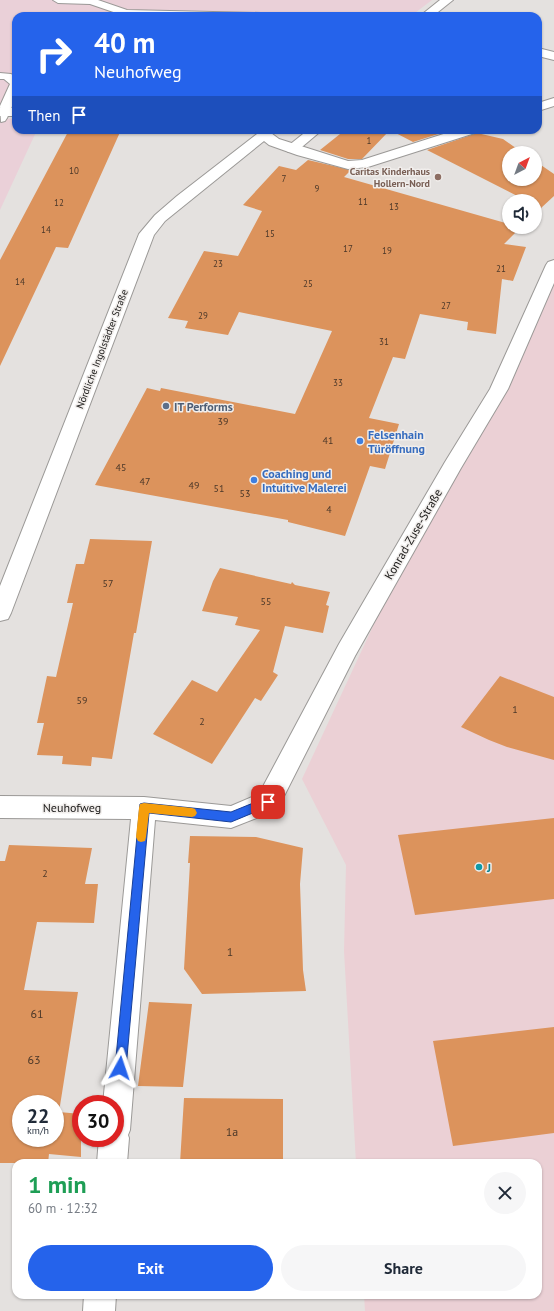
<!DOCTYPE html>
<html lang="en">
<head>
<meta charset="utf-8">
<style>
  :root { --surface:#fff; --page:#f6f6f7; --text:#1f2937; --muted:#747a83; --accent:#2563eb }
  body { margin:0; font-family:"PT Sans",sans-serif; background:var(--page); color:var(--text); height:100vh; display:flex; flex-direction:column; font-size:15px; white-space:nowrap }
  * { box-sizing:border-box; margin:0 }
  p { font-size:13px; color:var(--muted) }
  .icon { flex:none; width:22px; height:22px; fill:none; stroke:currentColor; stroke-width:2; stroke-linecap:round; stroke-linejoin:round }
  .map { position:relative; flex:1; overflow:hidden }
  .drawer { position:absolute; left:12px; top:1159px; width:530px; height:140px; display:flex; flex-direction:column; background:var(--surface); border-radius:12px; box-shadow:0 1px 3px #0004 }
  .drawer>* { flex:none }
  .hud { position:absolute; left:12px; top:12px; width:530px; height:122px; border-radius:12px; box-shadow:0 1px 3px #0004; background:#2563eb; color:#fff; overflow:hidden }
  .needle { width:26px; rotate:41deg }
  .tools { position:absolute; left:502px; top:146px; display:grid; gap:8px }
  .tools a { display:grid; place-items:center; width:40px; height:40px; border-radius:50%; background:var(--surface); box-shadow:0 1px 3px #0004; font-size:20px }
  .speed { position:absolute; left:12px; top:1095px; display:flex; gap:8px; font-size:20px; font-weight:700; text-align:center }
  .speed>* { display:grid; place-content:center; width:52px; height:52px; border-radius:50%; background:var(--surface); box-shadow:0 1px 3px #0004; line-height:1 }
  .speed small { font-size:10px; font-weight:400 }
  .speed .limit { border:6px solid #d22; background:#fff; color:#111 }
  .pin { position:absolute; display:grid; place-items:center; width:34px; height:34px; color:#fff; margin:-17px; border-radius:8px; box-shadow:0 2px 6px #0006 }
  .me { position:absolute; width:44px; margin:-22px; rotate:5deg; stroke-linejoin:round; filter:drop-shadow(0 0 3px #0008) }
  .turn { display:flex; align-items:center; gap:14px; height:84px; padding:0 16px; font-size:18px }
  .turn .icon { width:52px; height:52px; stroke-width:2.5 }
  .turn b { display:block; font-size:28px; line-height:34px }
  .then { display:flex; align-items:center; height:38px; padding:0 16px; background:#0003; gap:8px; font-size:15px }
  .round { display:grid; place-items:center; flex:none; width:42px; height:42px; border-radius:21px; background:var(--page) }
  .summary { display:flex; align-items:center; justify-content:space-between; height:68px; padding:0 16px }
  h1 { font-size:24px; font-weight:600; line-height:30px; color:#1e9e55 }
  .action { display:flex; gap:8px; margin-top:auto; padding:8px 16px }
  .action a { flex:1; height:46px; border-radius:24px; background:var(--accent); color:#fff; font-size:16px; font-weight:600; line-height:46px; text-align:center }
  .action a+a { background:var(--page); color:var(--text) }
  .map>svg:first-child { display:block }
</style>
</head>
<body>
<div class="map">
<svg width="554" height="1311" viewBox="0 0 554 1311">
  <rect width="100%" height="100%" fill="#e4e1df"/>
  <!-- commercial -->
  <path fill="#ebd0d5" d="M554,281V1311H365L364,1295H538V1163H356L344,951L346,865L302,779L381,609L505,392Z"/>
  <!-- industrial -->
  <path fill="#ead0d8" d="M0,0H432L411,16H16V105L0,104Z
    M0,118L16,119V130H37L0,210Z"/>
  <!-- building -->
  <path fill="#dc935c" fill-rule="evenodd" d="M69,130H121L68,248L56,247L0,366V260Z
    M345,130H451L413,142L390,130L362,159H348L320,150Z
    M477,133L503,139L523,153H509V179H535V161L554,174V196L541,208L535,205V201H527L427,150Z
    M308,160L351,170L344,177L509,224V227H521L504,244L526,247L513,281L502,279L496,334L467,330L468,322L420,314L405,359L393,357L369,418L399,424L385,469L370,466L345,536L288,522V520L95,485L147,388L160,391L161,388L295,414L332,331L239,312L228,335L185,328L188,321L168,318L204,251L238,256L262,211L243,205L279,166L296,170Z
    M90,539L152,541L136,633H134L112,759L92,757L91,766L62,764L63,756L37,755L44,723H37L47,676L56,677L73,603H67L76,564H84Z
    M220,568L291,584L292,582L295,585L330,592L326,605L329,606L323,633L285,626L273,672L278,675L261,701L255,698L212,764L153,734L192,680L217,692L260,630L235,625L238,617L202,611L213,581Z
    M500,676L554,697V760L507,747L489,740L461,727Z
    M554,818V899L415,915L398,835Z
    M190,836L256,837L303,848L300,884L303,970L306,991L202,994L184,969L190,863H188Z
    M9,845L92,848L85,884H98L94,923L37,922L24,990L78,992L59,1112L81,1114V1157L49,1154L48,1163H0V861H5ZM21,1104H55V1138H21Z
    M149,1002L192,1004L183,1087L138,1086Z
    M554,1027V1133L453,1146L433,1041Z
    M184,1098L283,1099V1163H180Z"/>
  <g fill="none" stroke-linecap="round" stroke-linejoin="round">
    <!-- service casing -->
    <g stroke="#9b9997" stroke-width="2">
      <path id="service" d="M53,0H98L127,10L261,13L266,16H125L90,4L58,3Z
        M0,73L11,74L16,77V97L7,118L5,121L1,122L0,106L10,84L4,79H0Z
        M308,130H322L296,152H288L286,149L288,146Z"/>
    </g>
    <!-- minor casing -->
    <g stroke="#9b9997" stroke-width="2">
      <path id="minor" d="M440,0H453L433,16H420Z
        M538,48L554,52V60L538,56Z
        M554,98V106L538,111V103Z
        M0,108H16V116H0Z
        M257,130H271V133L279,139L348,161L362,160L456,130H477L475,133L368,167L348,169L297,155L269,145L264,141L165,221L154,235L11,613L8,619L0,621V586L139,234L155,215L177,196L257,134Z
        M554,260V283L508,389L461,468L355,656L277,810L231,828L155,820L130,1130L128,1135L129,1138L127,1163H97L99,1138H115V1104H103L131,819L0,818V796L144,797L231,806L259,794L339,644L445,462L490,389L546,265L548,262Z
        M84,1295H116L115,1311H83Z"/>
    </g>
    <!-- service -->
    <use href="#service" fill="#fff" fill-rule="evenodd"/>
    <!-- minor -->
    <use href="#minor" fill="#fff" fill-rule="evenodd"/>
  </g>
  <!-- route -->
  <path fill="#2563eb" stroke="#184099" d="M268,797L272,799L273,802L272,805L231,822L149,813L126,1068L125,1072L120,1074L116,1072L115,1068L140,804L144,803L231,812Z"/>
  <!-- slow -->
  <path fill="#f59e0b" d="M144,803L192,808L195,809L197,813L195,816L192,817L149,813L146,837L145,841L141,842L138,841L136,837L139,808L140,804Z"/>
  <!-- markers -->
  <circle fill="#8d6e63" stroke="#f1eeec" stroke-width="1.5" cx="438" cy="177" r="4"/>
  <circle fill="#5c6f8a" stroke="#f1eeec" stroke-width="1.5" cx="166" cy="406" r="4"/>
  <g fill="#3f7fe0" stroke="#f1eeec" stroke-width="1.5">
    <circle cx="360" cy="441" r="4"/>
    <circle cx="254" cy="480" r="4"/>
  </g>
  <circle fill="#0f9aa8" stroke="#f1eeec" stroke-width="1.5" cx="479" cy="867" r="4"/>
  <g text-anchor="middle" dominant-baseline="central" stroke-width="3" stroke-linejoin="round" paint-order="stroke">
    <!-- far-number labels -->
    <g font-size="9" fill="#4a3728">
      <text x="369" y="140">1</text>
      <text x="74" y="170">10</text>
      <text x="284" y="178">7</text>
      <text x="317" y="188">9</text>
      <text x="363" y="201">11</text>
      <text x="59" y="202">12</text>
      <text x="394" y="206">13</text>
      <text x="46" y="229">14</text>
      <text x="270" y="233">15</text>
      <text x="348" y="248">17</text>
      <text x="387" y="250">19</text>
      <text x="218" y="263">23</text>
      <text x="501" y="268">21</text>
      <text x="20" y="281">14</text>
      <text x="308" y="283">25</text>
      <text x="446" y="305">27</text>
      <text x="203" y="315">29</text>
      <text x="384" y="341">31</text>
      <text x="338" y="382">33</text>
    </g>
    <!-- far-education labels -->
    <g font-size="10" font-weight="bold" fill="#785e54" stroke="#f1eeec" text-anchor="end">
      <text x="430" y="171">Caritas Kinderhaus<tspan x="430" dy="12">Hollern-Nord</tspan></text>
    </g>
    <!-- far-street labels -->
    <g font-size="10" fill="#191817" stroke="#f1eeec">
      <text transform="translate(102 349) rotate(-69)">Nördliche Ingolstädter Straße</text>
    </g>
    <!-- number labels -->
    <g font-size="10" fill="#4a3728">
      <text x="223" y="421">39</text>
      <text x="328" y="440">41</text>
      <text x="121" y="467">45</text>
      <text x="145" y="481">47</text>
      <text x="194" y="485">49</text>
      <text x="219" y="488">51</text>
      <text x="245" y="493">53</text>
      <text x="329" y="509">4</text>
      <text x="108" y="583">57</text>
      <text x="266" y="601">55</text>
      <text x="82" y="700">59</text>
      <text x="515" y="709">1</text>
      <text x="202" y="721">2</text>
      <text x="45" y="873">2</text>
    </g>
    <!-- service labels -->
    <g font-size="12" font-weight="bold" fill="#4e5e75" stroke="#f1eeec" text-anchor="start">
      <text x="174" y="406">IT Performs</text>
    </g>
    <!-- shop labels -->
    <g font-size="12" font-weight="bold" fill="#366cbe" stroke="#f1eeec" text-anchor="start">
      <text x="368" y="434">Felsenhain<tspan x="368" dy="14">Türöffnung</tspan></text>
      <text x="262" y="473">Coaching und<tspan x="262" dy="14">Intuitive Malerei</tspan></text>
    </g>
    <!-- street labels -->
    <g font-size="12" fill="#191817" stroke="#f1eeec">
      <text transform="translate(413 534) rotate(-60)">Konrad-Zuse-Straße</text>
      <text x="72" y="807">Neuhofweg</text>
    </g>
    <!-- culture labels -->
    <g font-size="12" font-weight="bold" fill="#0d838f" stroke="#f1eeec" text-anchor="start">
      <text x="487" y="867">J</text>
    </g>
    <!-- near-number labels -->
    <g font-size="12" fill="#4a3728">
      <text x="230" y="951">1</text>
      <text x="37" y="1013">61</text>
      <text x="34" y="1059">63</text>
      <text x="232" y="1131">1a</text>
    </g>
  </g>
</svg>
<div class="tools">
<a><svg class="needle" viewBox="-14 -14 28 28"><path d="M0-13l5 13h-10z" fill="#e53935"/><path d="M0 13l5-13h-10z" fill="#747a83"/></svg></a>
<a><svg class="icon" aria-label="sound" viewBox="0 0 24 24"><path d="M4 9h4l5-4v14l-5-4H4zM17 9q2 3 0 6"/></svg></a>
</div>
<div class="speed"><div>22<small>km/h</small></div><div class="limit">30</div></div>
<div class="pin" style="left:268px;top:802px;background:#d93025"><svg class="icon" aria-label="arrive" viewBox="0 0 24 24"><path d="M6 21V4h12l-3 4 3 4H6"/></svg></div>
<svg class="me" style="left:120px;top:1068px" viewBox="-20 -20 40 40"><path d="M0-17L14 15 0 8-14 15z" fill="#2563eb" stroke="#fff" stroke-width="4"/></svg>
<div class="hud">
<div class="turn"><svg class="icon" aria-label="right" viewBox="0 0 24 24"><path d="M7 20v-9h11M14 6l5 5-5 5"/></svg><div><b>40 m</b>Neuhofweg</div></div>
<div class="then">Then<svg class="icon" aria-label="arrive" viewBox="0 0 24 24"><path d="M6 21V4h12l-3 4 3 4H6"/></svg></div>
</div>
<section class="drawer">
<div class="summary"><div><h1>1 min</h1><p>60 m · 12:32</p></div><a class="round"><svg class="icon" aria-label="close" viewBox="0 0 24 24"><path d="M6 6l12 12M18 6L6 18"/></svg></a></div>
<div class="action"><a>Exit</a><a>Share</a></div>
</section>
</div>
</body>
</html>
